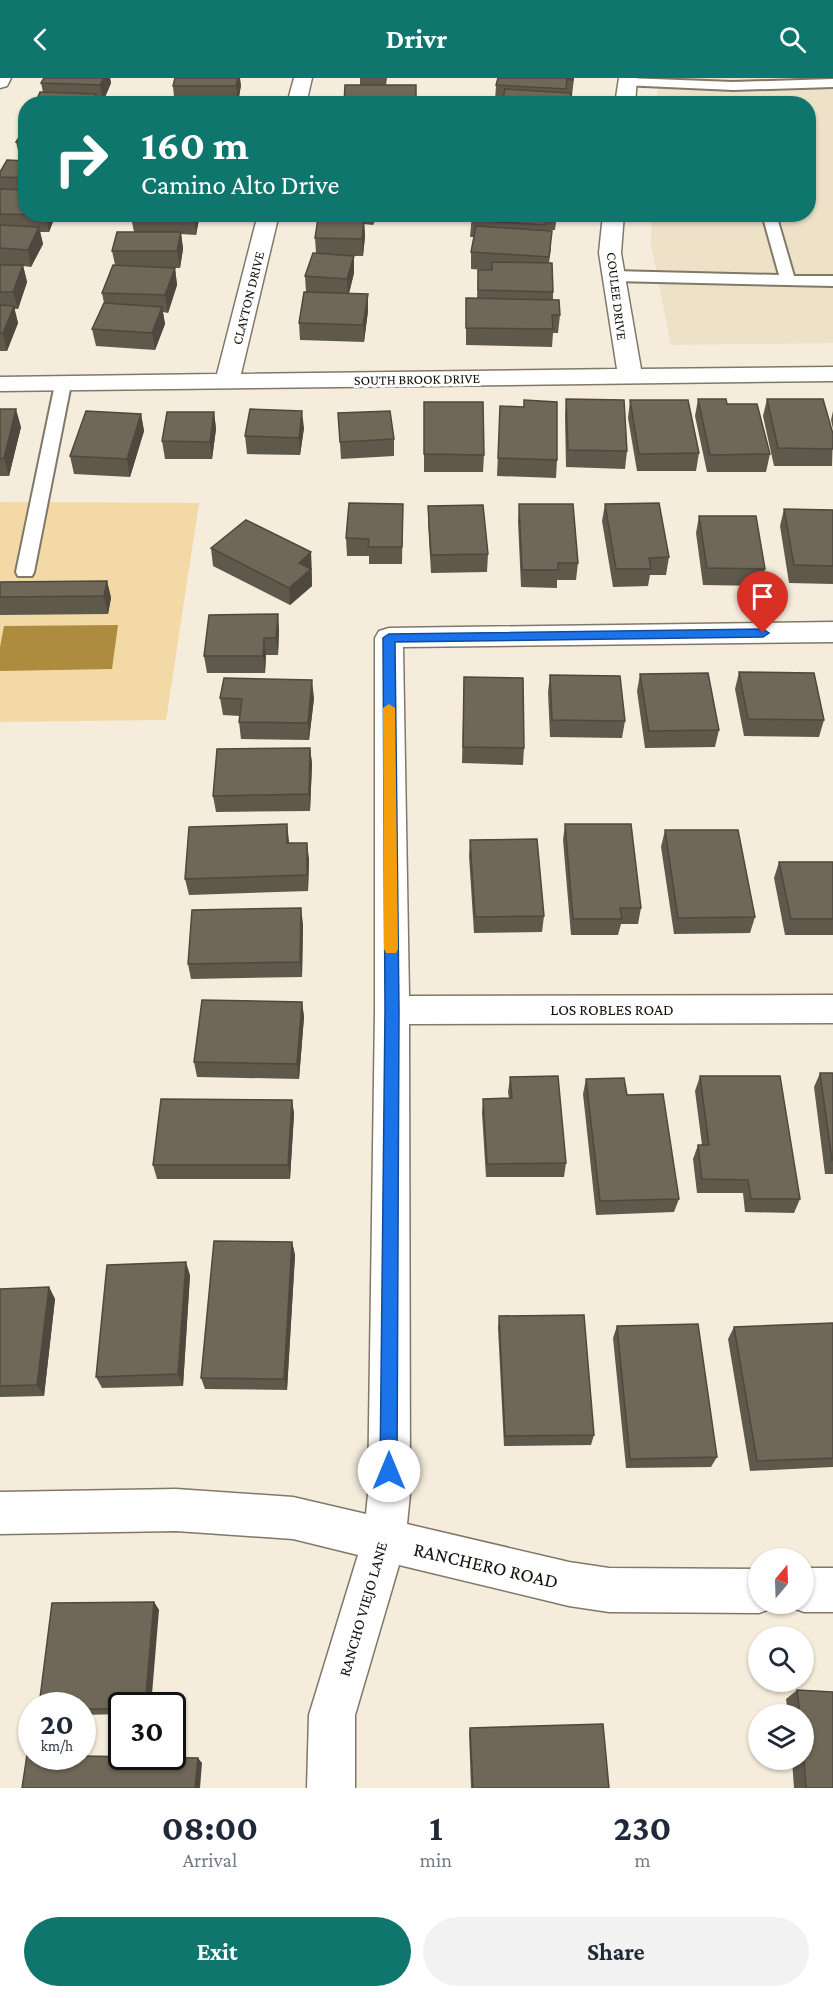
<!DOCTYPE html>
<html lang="en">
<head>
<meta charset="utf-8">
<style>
  :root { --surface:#fff; --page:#f2f2f3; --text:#1f2937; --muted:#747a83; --accent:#0f766e }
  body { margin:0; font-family:"Crimson Pro",serif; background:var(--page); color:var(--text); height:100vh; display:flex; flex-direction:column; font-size:22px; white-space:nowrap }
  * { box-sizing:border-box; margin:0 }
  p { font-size:20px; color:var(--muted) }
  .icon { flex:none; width:33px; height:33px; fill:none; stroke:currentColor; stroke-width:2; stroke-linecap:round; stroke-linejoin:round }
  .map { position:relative; height:1710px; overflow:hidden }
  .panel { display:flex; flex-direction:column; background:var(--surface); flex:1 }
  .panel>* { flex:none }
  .banner { position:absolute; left:18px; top:18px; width:798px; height:126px; border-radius:24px; box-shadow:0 2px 4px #0004; background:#0f766e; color:#fff; overflow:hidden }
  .needle { width:39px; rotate:19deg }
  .controls { position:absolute; left:748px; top:1470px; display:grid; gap:12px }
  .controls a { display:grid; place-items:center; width:66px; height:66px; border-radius:50%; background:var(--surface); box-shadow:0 2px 4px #0004; font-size:30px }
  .speed { position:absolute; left:18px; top:1614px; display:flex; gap:12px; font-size:30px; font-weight:700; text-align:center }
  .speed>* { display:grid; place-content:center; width:78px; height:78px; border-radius:50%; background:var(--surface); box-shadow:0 2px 4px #0004; line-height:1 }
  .speed small { font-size:15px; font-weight:400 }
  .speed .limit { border:3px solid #111; border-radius:9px; background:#fff; color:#111 }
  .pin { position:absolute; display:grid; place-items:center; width:51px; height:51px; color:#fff; margin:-62px -26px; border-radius:50% 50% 50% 0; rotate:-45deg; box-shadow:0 0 6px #0007 }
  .pin .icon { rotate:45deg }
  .me { position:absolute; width:66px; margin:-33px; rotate:0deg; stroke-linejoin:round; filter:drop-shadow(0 0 4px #0008) }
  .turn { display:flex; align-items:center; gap:21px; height:126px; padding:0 24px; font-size:27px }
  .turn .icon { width:78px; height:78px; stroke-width:2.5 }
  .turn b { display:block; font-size:42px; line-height:51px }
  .eta { display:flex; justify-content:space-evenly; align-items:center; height:102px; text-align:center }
  .eta b { font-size:36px; font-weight:700; line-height:42px }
  .primary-button { display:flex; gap:12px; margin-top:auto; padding:12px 24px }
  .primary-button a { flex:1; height:69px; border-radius:36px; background:var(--accent); color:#fff; font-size:24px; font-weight:700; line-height:69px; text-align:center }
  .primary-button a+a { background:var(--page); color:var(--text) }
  header { display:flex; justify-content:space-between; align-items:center; height:78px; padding:0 24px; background:var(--accent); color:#fff; font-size:27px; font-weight:700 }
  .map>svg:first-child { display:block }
</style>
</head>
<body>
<header><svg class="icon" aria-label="back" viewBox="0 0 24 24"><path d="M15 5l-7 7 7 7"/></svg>Drivr<svg class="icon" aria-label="search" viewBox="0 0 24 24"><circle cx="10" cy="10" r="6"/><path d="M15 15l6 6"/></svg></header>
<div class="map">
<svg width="833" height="1710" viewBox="0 0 833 1710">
  <rect width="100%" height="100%" fill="#f5ecdb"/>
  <!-- built -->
  <path fill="#ede1c8" d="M658,0H833V265L671,267L651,166L652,137L808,136V26L657,25Z"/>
  <!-- green -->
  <path fill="#f2d9a5" d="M0,424L199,425L166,642L0,644Z"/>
  <!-- water -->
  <path fill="#ad8c3f" d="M118,547L112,591L0,593V569L4,548Z"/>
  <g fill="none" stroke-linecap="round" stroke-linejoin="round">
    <!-- service casing -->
    <g stroke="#807868" stroke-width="4">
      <path id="service" d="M627,0L733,4L833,1V9L733,12L622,7L621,4L622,1Z
        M762,136H776L794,198H833V208L613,203L605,198L613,193L779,197Z
        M63,301L71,306L34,494L32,498H18L16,494L55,306Z"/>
    </g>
    <!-- minor casing -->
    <g stroke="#807868" stroke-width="3">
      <path id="minor" d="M0,0H11L7,8L0,10Z
        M294,0H312L306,26H287Z
        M619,0H637L635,26H615Z
        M258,136H279L241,296L617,291L599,175L603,136H624L621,175L641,291L833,289V303L0,313V299L217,296Z
        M833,544V564L403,569L409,918L833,917V945L409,946L410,1416L407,1446L569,1484L609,1490L759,1491V1526H776L775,1529L759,1535L609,1534L569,1528L399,1487L355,1637V1710H307L309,1637L358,1477L293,1461L176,1453L0,1456V1414L176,1411L293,1419L366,1436L368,1416L375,932V560L379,553L389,550Z
        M804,1490H833V1534H804L788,1528V1526H804Z"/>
    </g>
    <!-- service -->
    <use href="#service" fill="#fff" fill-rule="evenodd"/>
    <!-- minor -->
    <use href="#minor" fill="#fff" fill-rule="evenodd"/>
  </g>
  <!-- wall -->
  <path fill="#5f594c" d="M44,0H110L111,5L103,24H97L98,26H35L43,14L41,5Z
    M360,0H387L386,7H360Z
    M574,0L572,18L503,24L495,23L496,7Z
    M241,7L238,25L174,19L173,8Z
    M26,48V81H20L16,64Z
    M26,83V136H56L49,154H40L43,166L31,189L23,188L27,204L18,231H14L18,245L7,273H0V94Z
    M200,136L196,157L181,156L183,171L180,190H175L177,207L168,235L163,234L165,246L155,272L96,268L92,251L104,225L102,215L115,187L112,173L134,154L131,139Z
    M333,136H377L373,147L364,146L365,158L363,178H354V195L349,216L368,233L364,264L300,262L299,245L306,214L305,198L316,175L315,160L333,140Z
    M472,136H557L555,152H546L551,170L549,185L553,214V222L560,237L558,255H553L552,269L466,267V220L477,221L478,192H484L471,191V174L474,159H470Z
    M566,321L627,373L625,391L566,389L565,338Z
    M698,321L727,326L770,376L766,394H707L695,338Z
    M767,321L833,356L832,388H774L763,338Z
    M630,322L699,375L696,393H637L628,340Z
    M424,324L484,377L483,394H424Z
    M500,328L557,382L556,400L497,398Z
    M0,331L21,349L9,398H0Z
    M833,333V351L831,342Z
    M214,334L216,351L212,381H165L162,363Z
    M338,335L394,361V378L341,381Z
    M141,336L144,353L130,399L74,396L70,378Z
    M304,350L300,377L247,376L245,358Z
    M403,426L402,486H369V478H347L346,460Z
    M519,426L578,485L576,502H557V510L521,509L518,443Z
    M605,426L669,479L666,497H650L648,508L613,509L602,443Z
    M428,428L488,476L487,494L431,495L428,445Z
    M784,431L833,432V506L789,505L780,448Z
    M699,438L765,491L761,508L703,507L696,455Z
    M211,470L311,474L312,508L290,527L213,488Z
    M107,503L111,520L108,536L0,537V504Z
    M278,536L279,553L278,577H266L265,595H207L204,578Z
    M739,594L824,642L819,659L744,658L735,611Z
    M640,596L719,652L715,669L645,670L637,613Z
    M550,597L625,643L622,660L550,659L548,614Z
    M464,599L524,670L523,687L462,685Z
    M220,620H314L309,662L241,661L239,644L240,638L223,637Z
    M310,670L312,686L310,733L216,734L213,718Z
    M565,746L641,830L638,846H621L618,857H571L563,762Z
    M665,752L755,839L750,855L674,856L661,769Z
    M470,762L544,838L542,854L474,855L469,778Z
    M289,765L309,781L308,813L189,817L185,801Z
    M779,784H833V857H785L774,800Z
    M303,846L302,899L191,901L188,886Z
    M302,924L304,939L299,1001L197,999L194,984Z
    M820,995H833V1096H825L814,1009Z
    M700,998L800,1121L794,1135L745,1134L743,1115H697L693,1081L698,1067H702L695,1013Z
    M510,999L566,1085L564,1099H486L482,1035L483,1021L509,1020L508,1014Z
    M586,1001L627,1017L679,1121L674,1134L596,1137L583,1016Z
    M292,1022L294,1036L290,1101H157L153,1087Z
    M292,1164L295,1177L287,1312L205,1311L201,1300Z
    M190,1197L183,1308L102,1310L96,1299Z
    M49,1209L55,1221L44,1318L0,1319V1211Z
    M499,1238L594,1357L591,1367L504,1368L498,1250Z
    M833,1245V1389L750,1393L728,1261L734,1249Z
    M617,1248L717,1379L711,1389L626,1390L613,1260Z
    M154,1524L159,1532L122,1628V1636L82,1637V1628Z
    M797,1612L833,1710H794L792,1682H804V1636H788L786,1621Z
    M470,1650L609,1710H471L469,1655Z"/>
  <!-- shaded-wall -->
  <path fill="#4e483e" d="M104,0H110L111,5L103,24L100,7Z
    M238,0H240L241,7L238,25L236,8Z
    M96,16L98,26H92Z
    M45,136H56L49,154L45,137Z
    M195,136H200L196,157L194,140Z
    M373,136H377L373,147Z
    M364,141L365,158L363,178L362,161Z
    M39,149L43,166L31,189L28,172Z
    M181,154L183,171L180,190L177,173Z
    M354,178V195L348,218L347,201Z
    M23,187L27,204L18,231L13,214Z
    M175,190L177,207L168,235L165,217Z
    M368,216V233L364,264L363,247Z
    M14,228L18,245L7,273L3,255Z
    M162,229L165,246L155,272L152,255Z
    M16,331L21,349L9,398L4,380Z
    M302,333L304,350L300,377L299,360Z
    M214,334L216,351L212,381L210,364Z
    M141,336L144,353L130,399L127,381Z
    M311,474L312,508L290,527L289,510L299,485Z
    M107,503L111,520L108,536L104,518Z
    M278,536L279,553L278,577L276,560Z
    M264,560L266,577L265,595L263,578Z
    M312,602L314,620L309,662L308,645Z
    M310,670L312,686L310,733L309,716Z
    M287,746L289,763V781L287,765Z
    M307,765L309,781L308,813L307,797Z
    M301,830L303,846L302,899L300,884Z
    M302,924L304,939L299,1001L297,986Z
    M292,1022L294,1036L290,1101L288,1087Z
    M292,1164L295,1177L287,1312L284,1301Z
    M186,1184L190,1197L183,1308L178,1296Z
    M49,1209L55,1221L44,1318L37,1307Z
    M154,1524L159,1532L151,1628H145Z
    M198,1680L202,1685L200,1710H195Z"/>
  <!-- building -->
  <path fill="#6f6758" stroke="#4e483e" stroke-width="1.5" d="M44,0H104L100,7L41,5Z
    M175,0H238L236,8H173Z
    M498,0H573V2L567,1L566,11L496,7Z
    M345,7H416V26H344Z
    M505,11L571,15L570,26H502Z
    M40,14L96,16L92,26H35Z
    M166,19L229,20L228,26H165Z
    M26,48V65L16,64Z
    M7,82L26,83V100L0,99V94Z
    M0,111L26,112V136H45V137L0,136Z
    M132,136H195L194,140L131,139Z
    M472,136H547L545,147L471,142Z
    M318,140L364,141L362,161L315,160Z
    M0,147L39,149L28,172L0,170Z
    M476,148L552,153L549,179L471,174Z
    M117,154H181L177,173H112Z
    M313,175L354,178L347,201L305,198Z
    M492,184L552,185L553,214L478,212V192H492Z
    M0,187H23L13,214H0Z
    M113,187L175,190L165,217L102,215Z
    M304,214L368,216L363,247L299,245Z
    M466,220L559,222L560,237H552L553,251L466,250Z
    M104,225L162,229L152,255L92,251Z
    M0,227L14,228L3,255H0Z
    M566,321L624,322L627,373L568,372Z
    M698,321H726L727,326H757L770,376L710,377Z
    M767,321H823L833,356V371L778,370Z
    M524,322L557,324V382L498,380L500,328L524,329Z
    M630,322H688L699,375L639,376Z
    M424,324H483L484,377L424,376Z
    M0,331H16L4,380L0,381Z
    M250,331L302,333L299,360L245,358Z
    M86,333L141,336L127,381L70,378Z
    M390,333L394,361L340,364L338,335Z
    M167,334H214L210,364L162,363Z
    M349,425L403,426L402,469H368L369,461L346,460Z
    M659,425L669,479L649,480L651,491H616L605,426Z
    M519,426H573L578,485H558V492H522Z
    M483,427L488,476L431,477L428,428Z
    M784,431L833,432V488L794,487Z
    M699,438H756L765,491L707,490Z
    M246,442L311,474L299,485L311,491L289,510L211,470Z
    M107,503L104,518L0,519V504Z
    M278,536L276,560H264L263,578H204L209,537Z
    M739,594L814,595L824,642L748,641Z
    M708,595L719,652L649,653L640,596Z
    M550,597L620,598L625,643L552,642Z
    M464,599L523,600L524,670L463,669Z
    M224,600L312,602L308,645L239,644L242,621L220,620Z
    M310,670L309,716L213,718L217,671Z
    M287,746V765H307V797L185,801L189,749Z
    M565,746H631L641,830H620L622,841H573Z
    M665,752H738L755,839L678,840Z
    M537,761L544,838L475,839L470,762Z
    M779,784H833V841H791Z
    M301,830L300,884L188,886L192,832Z
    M202,922L302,924L297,986L194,984Z
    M820,995H833V1082H832Z
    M558,998L566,1085L487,1086L483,1021L512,1020L510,999Z
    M700,998H780L800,1121H751L748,1102L702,1101L698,1067H709Z
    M624,1000L627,1017L663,1016L679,1121L600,1123L586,1001Z
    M161,1021L292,1022L288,1087H153Z
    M214,1163L292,1164L284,1301L201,1300Z
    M186,1184L178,1296L96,1299L107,1187Z
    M49,1209L37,1307L0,1308V1211Z
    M584,1237L594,1357L505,1358L499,1238Z
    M833,1245V1380L757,1383L734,1249Z
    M698,1246L717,1379L630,1381L617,1248Z
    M154,1524L145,1628H122V1631H82V1628H39L52,1525Z
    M797,1612L833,1614V1710H806L804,1682V1636H800Z
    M603,1646L609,1710H473L470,1650Z
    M27,1677H32V1678H82L198,1680L195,1710H22Z"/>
  <!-- route -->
  <path fill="#1a73e8" stroke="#114b97" stroke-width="1.5" d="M763,551L769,555L763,559L395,564L399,932L397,1393L395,1399L389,1402L383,1399L380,1393L385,932L383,560L389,556Z"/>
  <!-- slow -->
  <path fill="#f59e0b" d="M389,626L395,630L398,871L396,875H386L384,871L383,630Z"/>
  <g text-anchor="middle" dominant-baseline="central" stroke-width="6" stroke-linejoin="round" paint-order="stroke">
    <!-- far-street labels -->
    <g font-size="14" fill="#14110b" stroke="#fff">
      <text transform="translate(617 218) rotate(83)">COULEE DRIVE</text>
      <text transform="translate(248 220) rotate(-76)">CLAYTON DRIVE</text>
      <text transform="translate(417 301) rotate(-1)">SOUTH BROOK DRIVE</text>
    </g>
    <!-- street labels -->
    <g font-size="16" fill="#14110b" stroke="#fff">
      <text x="612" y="931">LOS ROBLES ROAD</text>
      <text transform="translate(363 1531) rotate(-74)">RANCHO VIEJO LANE</text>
    </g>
    <!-- near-street labels -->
    <g font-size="20" fill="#14110b" stroke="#fff">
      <text transform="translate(486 1487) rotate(13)">RANCHERO ROAD</text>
    </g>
  </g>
</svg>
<div class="controls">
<a><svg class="needle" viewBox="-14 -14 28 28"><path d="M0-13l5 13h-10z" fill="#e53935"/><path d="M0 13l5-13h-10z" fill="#747a83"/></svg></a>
<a><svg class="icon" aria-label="search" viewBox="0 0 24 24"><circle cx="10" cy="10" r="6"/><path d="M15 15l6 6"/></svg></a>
<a><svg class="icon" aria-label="layers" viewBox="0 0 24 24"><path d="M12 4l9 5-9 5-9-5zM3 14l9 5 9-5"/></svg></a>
</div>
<div class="speed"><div>20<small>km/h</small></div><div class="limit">30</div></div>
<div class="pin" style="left:763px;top:555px;background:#d93025"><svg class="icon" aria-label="arrive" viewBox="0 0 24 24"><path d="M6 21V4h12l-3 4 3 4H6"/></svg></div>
<svg class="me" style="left:389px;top:1393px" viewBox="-20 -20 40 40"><circle r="19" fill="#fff"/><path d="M0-13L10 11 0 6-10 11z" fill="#1a73e8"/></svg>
<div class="banner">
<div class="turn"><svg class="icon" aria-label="right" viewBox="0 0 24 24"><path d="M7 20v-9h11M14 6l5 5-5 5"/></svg><div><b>160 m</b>Camino Alto Drive</div></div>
</div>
</div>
<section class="panel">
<div class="eta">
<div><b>08:00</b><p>Arrival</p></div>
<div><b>1</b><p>min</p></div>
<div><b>230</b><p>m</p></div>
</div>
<div class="primary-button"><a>Exit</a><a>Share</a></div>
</section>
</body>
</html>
